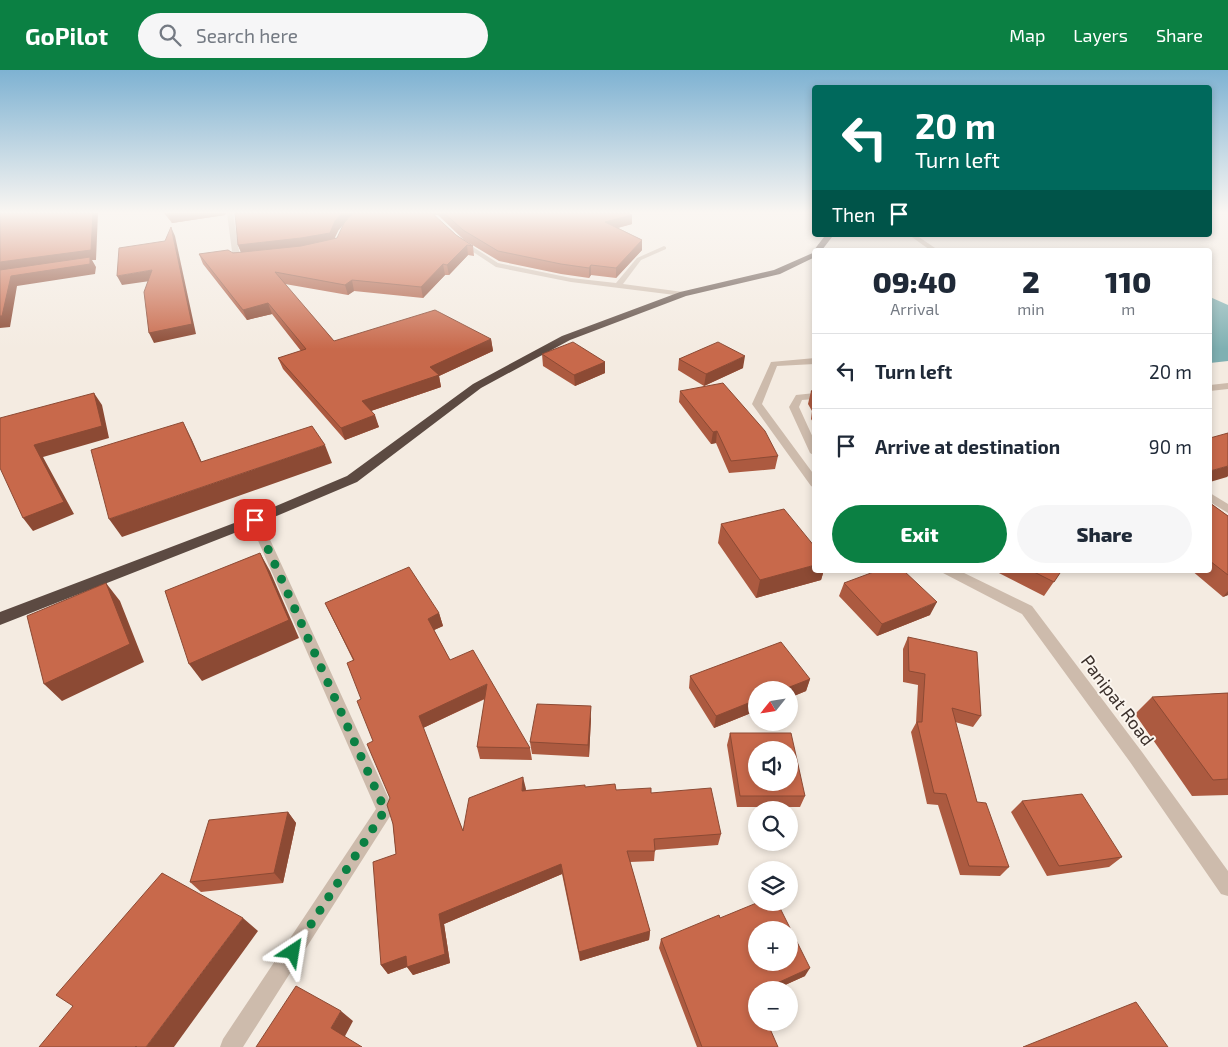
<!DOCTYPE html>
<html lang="en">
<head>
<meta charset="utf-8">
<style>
  :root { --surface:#fff; --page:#f6f6f7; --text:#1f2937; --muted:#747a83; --line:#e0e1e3; --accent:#0b8043 }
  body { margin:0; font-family:"Exo 2",sans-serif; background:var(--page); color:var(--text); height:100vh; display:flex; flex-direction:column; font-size:19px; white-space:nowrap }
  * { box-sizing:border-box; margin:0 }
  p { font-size:16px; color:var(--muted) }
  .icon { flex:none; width:28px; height:28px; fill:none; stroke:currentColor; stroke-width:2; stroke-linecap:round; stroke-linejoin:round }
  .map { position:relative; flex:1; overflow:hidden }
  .panel { position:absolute; left:812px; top:178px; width:400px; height:325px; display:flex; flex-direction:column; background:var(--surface); border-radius:5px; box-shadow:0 2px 8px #0003 }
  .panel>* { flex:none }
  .banner { position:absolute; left:812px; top:15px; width:400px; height:152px; border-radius:5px; box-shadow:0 2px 8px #0003; background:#00695c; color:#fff; overflow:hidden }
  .needle { width:32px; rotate:240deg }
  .controls { position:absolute; left:748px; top:611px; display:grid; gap:10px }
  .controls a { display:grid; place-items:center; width:50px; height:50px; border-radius:50%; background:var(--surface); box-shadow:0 2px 8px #0003; font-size:25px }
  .pin { position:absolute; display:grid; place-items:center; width:42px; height:42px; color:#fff; margin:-21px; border-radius:10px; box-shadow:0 2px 8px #0006 }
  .me { position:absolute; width:55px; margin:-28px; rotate:33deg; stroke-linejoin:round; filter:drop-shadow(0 0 4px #0008) }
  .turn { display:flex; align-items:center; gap:18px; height:105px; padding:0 20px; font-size:22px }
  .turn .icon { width:65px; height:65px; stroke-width:2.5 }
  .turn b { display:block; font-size:35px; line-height:42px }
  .then { display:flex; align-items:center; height:48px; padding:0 20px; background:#0003; gap:10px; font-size:19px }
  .eta { display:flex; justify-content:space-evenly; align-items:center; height:85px; text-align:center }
  .eta b { font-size:30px; font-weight:800; line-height:35px }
  .button { display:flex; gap:10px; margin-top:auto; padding:10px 20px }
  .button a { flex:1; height:58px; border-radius:30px; background:var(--accent); color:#fff; font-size:20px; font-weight:800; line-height:58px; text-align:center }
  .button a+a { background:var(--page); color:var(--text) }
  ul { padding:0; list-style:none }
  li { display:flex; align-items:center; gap:15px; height:75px; padding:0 20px; border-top:1px solid var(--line) }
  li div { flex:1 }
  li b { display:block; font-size:19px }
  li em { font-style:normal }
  header { display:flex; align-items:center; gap:30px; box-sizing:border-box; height:70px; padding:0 25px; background:var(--accent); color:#fff }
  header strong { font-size:24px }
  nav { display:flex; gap:28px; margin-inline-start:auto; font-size:18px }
  .search { width:350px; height:45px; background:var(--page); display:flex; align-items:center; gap:12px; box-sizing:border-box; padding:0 18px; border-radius:28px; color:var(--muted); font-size:19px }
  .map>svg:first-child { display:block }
</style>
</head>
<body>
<header>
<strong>GoPilot</strong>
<div class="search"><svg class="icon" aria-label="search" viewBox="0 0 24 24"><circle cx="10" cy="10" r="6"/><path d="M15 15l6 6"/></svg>Search here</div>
<nav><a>Map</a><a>Layers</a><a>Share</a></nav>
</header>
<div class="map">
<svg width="1228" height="977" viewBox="0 0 1228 977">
  <rect width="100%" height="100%" fill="#f4ebe1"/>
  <!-- water -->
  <path fill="#7fb0b2" d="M1210,227L1228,235V291L1210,293Z"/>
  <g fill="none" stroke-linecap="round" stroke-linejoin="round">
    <!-- minor -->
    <path fill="#cdbbac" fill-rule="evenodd" d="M227,143H233L240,187H249V189L237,191L233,189Z
      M909,165H916L938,180H930Z
      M458,170H462L498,193L571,208L616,213L637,188L664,176L666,177V179L641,190L623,214L683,222L687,224L683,226L571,212L496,197L458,172Z
      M815,288V294L777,296L762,334L815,406V418L811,416L752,334L771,292Z
      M1228,313V319L1210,321V315Z
      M815,323V329L802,330L799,337L815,372V386L810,383L789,337L796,325Z
      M1210,423L1228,434V443L1210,432Z
      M255,446L261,450L394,740L243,977H220L223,969L376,739L249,450Z
      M941,500H958L1032,536L1142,682L1228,801V826L1221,824L1130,692L1022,544L943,503Z"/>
    <!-- highway -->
    <path fill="#5c4a42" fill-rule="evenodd" d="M823,165H831L832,167L822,180H815V187L780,204L686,226L570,270L481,318L357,412L260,453L0,555V542L250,447L347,406L473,314L562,266L680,222L774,200L815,182L814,180L824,167Z"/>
  </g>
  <!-- wall -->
  <path fill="#ac5a40" d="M164,143H226L225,145L172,153Z
    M353,143H628L632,154L618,158L642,170V180L616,208L591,205L589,208L561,204L499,191L464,170L438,145H434L456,165L473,176L474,186L468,185L449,205H445L423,228L354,221L348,225L285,214L334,271L491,269L493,281L439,306L441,317L371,341L379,357L345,370L283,299L278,288L301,281L272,244L247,250L203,194L199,184L241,182L238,175L338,161L334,168H337Z
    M542,284L605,292V303L575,316L543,296Z
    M679,289L743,298L704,316L678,300Z
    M815,320V355L811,349L812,341L808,334L811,321Z
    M680,321L778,386L775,399L729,403L716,373L711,374L679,332Z
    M1210,433L1228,446V525L1223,527L1191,500H1210Z
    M721,454L815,500H824L821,510L756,528L718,473Z
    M993,500H1062L1044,526Z
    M844,513L930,545L877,566L839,526Z
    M325,533L439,543L443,556L434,560L450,590L530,678L532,690L480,689L477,677L485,629L423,658L463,761L526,719L525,720L585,717L651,723L721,764L718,775L655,780L654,791L630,792L650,861L649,870L580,891L562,804L444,854L450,893L413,905L407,897L388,904L381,895L396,784L390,728L361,629L353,590Z
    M908,567L981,646L973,657L955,652L977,732L1009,797L1000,806L960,805L938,735L927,734L911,662L916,653L918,615L903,612V579Z
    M690,606L810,609L806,621L789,628V620H756V641L714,658L689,618Z
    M1228,623V725L1192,726L1135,644L1152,627Z
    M591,648L589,687L532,684L530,672Z
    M730,663L805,726L800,737H737L727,675Z
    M1022,731L1122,787L1109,797L1047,806L1011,742Z
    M288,742L296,753L283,813L201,822L190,812Z
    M720,848L805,906L774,920H756V952L778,977H697L659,878L661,869Z"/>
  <!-- shaded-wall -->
  <path fill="#8c4a34" d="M93,143H98L96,190H92L96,197L95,204L17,216L10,257L0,258V192Z
    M174,143H226L225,145L172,153L168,144Z
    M342,143H353L338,161L333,172L242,185L238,175L335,151Z
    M632,145V154L605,161V152Z
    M171,157L175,166L196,264L154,273L149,263Z
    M642,170V180L616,208V198Z
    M467,175L468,185L449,205L447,195Z
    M443,194L445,205L423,228L421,217Z
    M591,195V205L589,208V198Z
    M152,200L157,210L122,215L117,206Z
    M352,210L354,221L348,225L345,215Z
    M268,233L272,244L247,250L243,240Z
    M491,269L493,281L439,306L441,317L365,343L362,331L430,297Z
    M745,286L743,298L704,316L706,304Z
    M605,292V303L575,316L574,305Z
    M94,323L102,335L109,368L43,387L74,444L33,461L23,448L34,375Z
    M375,345L379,357L345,370L341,358Z
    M183,352L192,370L210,411L201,392Z
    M717,361L716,373L711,374L713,362Z
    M325,375L332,393L122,467L109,449Z
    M1228,396V406L1227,407L1210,412V401Z
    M260,483L270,501L299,568L202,611L189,594Z
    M815,495V500H824L821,510L756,528L760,510Z
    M106,513L120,531L144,592L62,631L44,614Z
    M1228,521V525L1223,527Z
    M937,532L930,545L877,566L882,554Z
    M439,543L443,556L432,561L428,549Z
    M810,609L806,621L789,628V620H782Z
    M487,614L490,626L423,658L419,646Z
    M756,630V641L714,658L716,646Z
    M591,636V648L589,687L588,675Z
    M523,707L526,719L524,732L522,721Z
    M288,742L296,753L283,813L274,803Z
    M561,794L562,804L444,854L450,893L413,905L407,897L388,904L381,895L439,844Z
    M243,848L258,861L174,977H146Z
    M650,861L649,870L580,891L579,882Z
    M810,898L805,906L774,920H762Z
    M341,941L353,951L344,968L331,958Z"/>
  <!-- building -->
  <path fill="#c8694b" stroke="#8c4a34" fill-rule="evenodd" d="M0,143H93L91,180L0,192Z
    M235,143H342L335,151L330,163L301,168L238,175Z
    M353,143H432L456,165L473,176L467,175L447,195L443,194L421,217L352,210L345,215L275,202L334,271L435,240L491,269L430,297L439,305L362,331L375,345L341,358L278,288L306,279L268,233L243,240L199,184L228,180L233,183L301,176L337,168L344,153Z
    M444,143H628L632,145L605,152L642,170L616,198L591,195L589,198L561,194L498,181L463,160Z
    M171,157L192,254L149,263L144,222L152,200L117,206L119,178L165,171Z
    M90,187V194L11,206L2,246H0V200Z
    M573,272L605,292L574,305L542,284Z
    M718,272L745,286L706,304L679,289Z
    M723,313L765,361L778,386L731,391L717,361L713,362L680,321Z
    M815,320V326L811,321Z
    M94,323L102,356L34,375L64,432L23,448L0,398V348Z
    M183,352L201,392L312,356L325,375L109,449L91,380Z
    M1228,363V396L1210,401V368Z
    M1210,433L1228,446V505L1210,491Z
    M784,439L815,477V495L760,510L721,454Z
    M260,483L289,550L189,594L165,521Z
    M409,497L439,543L428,549L450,590L473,580L530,678L477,677L487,614L419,646L463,761L469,728L523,707L522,721L585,715V717L615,714L616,720L651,718V723L711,718L721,764L654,769L655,781H627L650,861L579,882L561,794L439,844L445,884L407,897L406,886L381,895L373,792L396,784L393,754L387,735L390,728L367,674L373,671L357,631L361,629L347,593L354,590L325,533Z
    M879,500H903L937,532L882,554L844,513Z
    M1030,500H1062L1054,512Z
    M106,513L130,574L44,614L27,546Z
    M908,567L977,582L981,646L952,638L977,732L986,733L1009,797L969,796L946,724L934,723L917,652H922L925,604L909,601Z
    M781,572L810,609L782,620H756V630L716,646L690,606Z
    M1228,623V709L1213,710L1152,627Z
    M537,634L591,636L588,675L530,672Z
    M730,663H791L805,726H740ZM756,680H789V712H756Z
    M1082,724L1122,787L1059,796L1022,731Z
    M288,742L274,803L190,812L209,750Z
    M162,803L243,848L146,977H137L136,976L135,977H39L73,936L56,925Z
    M759,832H777L810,898L762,920H756V922L754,923L756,928V952H767L778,977H702L661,869L719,845L720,848ZM756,860H789V892H756Z
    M296,916L341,941L331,958L362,977H256Z
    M1136,932L1168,977H1023Z"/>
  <!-- sky -->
  <linearGradient id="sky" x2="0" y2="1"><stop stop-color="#7eb2d2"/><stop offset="0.51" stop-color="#faf6f2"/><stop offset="1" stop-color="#faf6f2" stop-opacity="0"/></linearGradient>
  <rect width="1228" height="279" fill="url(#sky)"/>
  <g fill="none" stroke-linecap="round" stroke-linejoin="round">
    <!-- route -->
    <path stroke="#0b8043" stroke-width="9" stroke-dasharray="0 16.2" d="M255,450L385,740L293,882"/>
  </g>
  <g text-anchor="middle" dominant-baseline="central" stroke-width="4" stroke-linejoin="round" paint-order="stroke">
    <!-- near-street labels -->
    <g font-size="18" fill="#3b302b" stroke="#fbf5ee">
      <text transform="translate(1118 630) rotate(53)">Panipat Road</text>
    </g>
  </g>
</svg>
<div class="controls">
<a><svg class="needle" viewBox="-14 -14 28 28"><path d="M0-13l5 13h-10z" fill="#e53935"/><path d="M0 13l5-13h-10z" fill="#747a83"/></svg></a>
<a><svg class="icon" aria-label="sound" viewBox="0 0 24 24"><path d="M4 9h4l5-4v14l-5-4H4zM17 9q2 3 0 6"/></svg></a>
<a><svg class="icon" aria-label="search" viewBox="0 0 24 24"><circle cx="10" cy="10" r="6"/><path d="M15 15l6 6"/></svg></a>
<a><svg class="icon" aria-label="layers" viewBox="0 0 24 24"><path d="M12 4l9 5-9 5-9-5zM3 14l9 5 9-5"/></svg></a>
<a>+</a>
<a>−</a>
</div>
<div class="pin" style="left:255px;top:450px;background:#d93025"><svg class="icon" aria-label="arrive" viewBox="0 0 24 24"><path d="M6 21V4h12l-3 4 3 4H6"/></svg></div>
<svg class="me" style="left:293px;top:882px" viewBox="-20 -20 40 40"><path d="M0-17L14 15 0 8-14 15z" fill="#0b8043" stroke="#fff" stroke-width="4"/></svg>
<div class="banner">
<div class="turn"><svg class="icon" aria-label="left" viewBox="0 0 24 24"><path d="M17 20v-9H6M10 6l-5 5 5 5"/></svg><div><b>20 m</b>Turn left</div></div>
<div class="then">Then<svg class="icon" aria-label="arrive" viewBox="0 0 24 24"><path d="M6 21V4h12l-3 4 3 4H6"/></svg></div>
</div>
<section class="panel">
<div class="eta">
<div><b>09:40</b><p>Arrival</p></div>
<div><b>2</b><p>min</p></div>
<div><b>110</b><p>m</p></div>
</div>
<ul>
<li><svg class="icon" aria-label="left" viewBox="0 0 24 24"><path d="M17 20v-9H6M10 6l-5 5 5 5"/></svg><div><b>Turn left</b></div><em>20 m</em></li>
<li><svg class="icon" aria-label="arrive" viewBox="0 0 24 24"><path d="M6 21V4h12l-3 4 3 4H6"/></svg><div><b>Arrive at destination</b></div><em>90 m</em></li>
</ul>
<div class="button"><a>Exit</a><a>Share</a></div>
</section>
</div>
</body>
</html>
